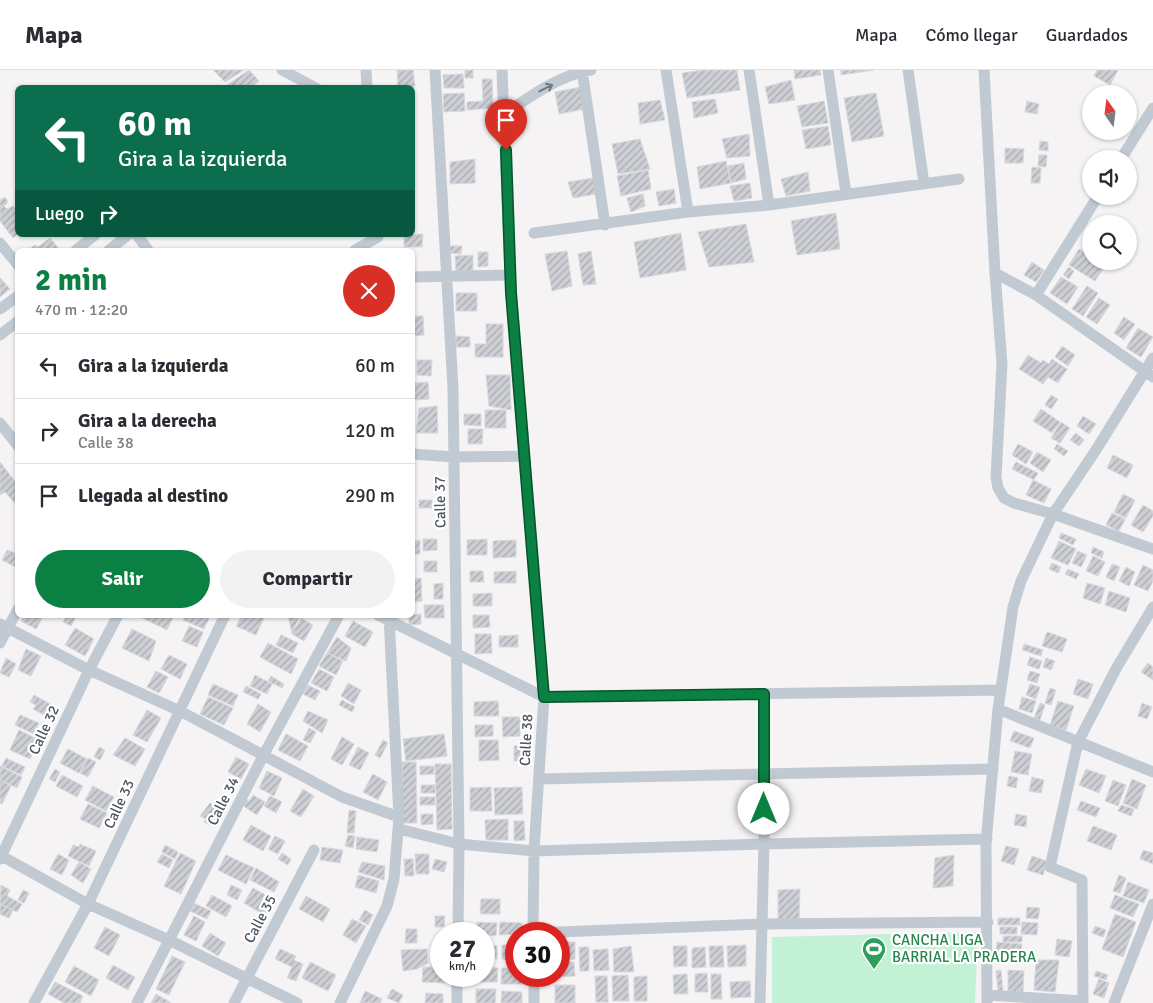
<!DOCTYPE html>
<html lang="es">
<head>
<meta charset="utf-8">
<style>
  :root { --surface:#fff; --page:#f2f2f3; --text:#2b2b33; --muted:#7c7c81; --line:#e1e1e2; --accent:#0b8043 }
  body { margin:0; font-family:Signika,sans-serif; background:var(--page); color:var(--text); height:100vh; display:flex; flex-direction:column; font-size:19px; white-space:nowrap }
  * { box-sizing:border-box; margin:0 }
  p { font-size:16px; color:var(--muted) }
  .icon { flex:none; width:28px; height:28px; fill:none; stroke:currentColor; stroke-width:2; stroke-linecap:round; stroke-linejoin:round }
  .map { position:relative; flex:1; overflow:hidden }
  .details { position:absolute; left:15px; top:178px; width:400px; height:370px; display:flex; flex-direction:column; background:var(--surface); border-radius:8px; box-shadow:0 1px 4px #0004 }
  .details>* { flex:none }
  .hud { position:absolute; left:15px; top:15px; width:400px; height:152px; border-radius:8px; box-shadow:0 1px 4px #0004; background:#0b6e4f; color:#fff; overflow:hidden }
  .needle { width:32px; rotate:346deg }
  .fabs { position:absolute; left:1082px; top:15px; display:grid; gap:10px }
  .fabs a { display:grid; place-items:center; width:55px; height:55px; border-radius:50%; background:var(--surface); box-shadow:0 1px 4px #0004; font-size:25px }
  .speed { position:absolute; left:430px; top:852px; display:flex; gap:10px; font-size:25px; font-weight:700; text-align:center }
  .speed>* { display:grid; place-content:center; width:65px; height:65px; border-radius:50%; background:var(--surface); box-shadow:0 1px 4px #0004; line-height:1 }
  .speed small { font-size:12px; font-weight:400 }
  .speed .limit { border:8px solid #d22; background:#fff; color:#111 }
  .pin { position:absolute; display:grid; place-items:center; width:42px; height:42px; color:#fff; margin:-51px -21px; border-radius:50% 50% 50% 0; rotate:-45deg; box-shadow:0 0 5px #0007 }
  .pin .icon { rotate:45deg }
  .me { position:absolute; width:55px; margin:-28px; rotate:0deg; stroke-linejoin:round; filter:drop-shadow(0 0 4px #0008) }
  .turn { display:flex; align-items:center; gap:18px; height:105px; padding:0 20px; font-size:22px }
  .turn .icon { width:65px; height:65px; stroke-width:2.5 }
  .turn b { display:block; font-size:35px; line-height:42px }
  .then { display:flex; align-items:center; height:48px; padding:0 20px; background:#0003; gap:10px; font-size:19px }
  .round { display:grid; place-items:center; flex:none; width:52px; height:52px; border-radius:26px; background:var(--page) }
  .head { display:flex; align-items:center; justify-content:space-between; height:85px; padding:0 20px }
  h1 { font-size:30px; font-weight:700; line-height:38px; color:var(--accent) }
  .button { display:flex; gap:10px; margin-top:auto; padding:10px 20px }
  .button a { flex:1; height:58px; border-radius:30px; background:var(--accent); color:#fff; font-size:20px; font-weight:700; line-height:58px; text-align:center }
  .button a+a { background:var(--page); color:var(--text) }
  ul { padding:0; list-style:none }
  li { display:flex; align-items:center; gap:15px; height:65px; padding:0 20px; border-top:1px solid var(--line) }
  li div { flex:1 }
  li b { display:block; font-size:19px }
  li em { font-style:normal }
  header { display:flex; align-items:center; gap:30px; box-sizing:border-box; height:70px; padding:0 25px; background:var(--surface); border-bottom:1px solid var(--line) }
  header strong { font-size:24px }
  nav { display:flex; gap:28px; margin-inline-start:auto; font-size:18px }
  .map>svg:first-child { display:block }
</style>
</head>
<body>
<header>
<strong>Mapa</strong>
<nav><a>Mapa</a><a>Cómo llegar</a><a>Guardados</a></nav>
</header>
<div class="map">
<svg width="1153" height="933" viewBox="0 0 1153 933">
  <defs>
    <pattern id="building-hatch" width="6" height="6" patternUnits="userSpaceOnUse" patternTransform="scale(1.25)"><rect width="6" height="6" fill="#cdcfd5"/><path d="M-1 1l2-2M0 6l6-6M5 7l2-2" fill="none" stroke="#a8abb0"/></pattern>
  </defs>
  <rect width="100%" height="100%" fill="#f5f3f3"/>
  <!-- green -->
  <path fill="#c3f1d5" d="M978,862L975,933H772V867Z"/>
  <!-- building -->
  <path fill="url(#building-hatch)" stroke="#d7d9de" d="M213,0H244L225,12Z
    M249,0L259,11L250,18H229L227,15Z
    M397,0H413L415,16L398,18Z
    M465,0H473V8H465Z
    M704,0H737L740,20L687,28L682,3Z
    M794,0H820L821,5L795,9Z
    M841,0H874L841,5Z
    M1097,0H1118L1110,15L1094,6Z
    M463,4L464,18H444L443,5Z
    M482,9H492L493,38L467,40V32L483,31Z
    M791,10L795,30L769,34L765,17Z
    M581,17L585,39L559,44L555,22Z
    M464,23L465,41L444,42L443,24Z
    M876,23L884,66L852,72L844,28Z
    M715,29L718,43L694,48L692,32Z
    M660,30L665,50L640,54L638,33Z
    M824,31L828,53L802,57L797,36Z
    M1027,31L1039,34L1037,44L1025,42Z
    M828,56L831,75L806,79L802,60Z
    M749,64L750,86L727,88L722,69Z
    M640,69L650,99L618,104L612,74Z
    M1040,71L1048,72V81L1039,80Z
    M1005,78L1024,79L1023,93H1005Z
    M1039,85H1047L1046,97L1038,96Z
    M475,89V113L450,114V92Z
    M726,91L731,113L700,119L697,97Z
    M744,93L746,109L731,113L728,96Z
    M1032,97L1041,98L1040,113H1031Z
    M648,100L651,119L621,126L617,106Z
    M808,102L810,121L786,126L781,109Z
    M594,108L597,124L573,128L568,112Z
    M750,113L752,128L734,131L730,116Z
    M674,119L676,133L659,136L656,122Z
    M643,124L645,136L631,142L627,128Z
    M5,127L8,132L4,136L7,139L13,136L18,142L15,149L18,164L13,168L0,151V130Z
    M836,143L840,179L797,185L791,151Z
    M746,154L754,192L709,197L698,162Z
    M681,163L686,200L640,208L634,172Z
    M423,164L422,177H404V165Z
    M50,168L60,180H28L35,175L38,177Z
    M448,176H462L461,184L448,183Z
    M1079,179L1091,187V191H1099L1105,196L1095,211L1069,195Z
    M567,181L572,216L552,221L545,184Z
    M591,181L596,214L583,215L578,184Z
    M478,182H488V196L478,197Z
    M473,185V201H456L455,186Z
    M1032,192L1044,200L1036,212L1024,205Z
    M1069,197L1074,201L1069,209L1063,205Z
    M1061,207L1078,217L1067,234L1050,223Z
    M0,208L10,219L0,227Z
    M1087,216L1098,223L1083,246L1072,239Z
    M456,223H477V241H456Z
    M1099,228L1110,235L1097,254L1086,247Z
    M412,246H423L424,265L412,266Z
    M1124,247L1135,254L1124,270L1114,263Z
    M486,254H503V287H475V274H486Z
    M1138,258L1153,267L1141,287L1126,278Z
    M456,266L470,267V277H456Z
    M1062,276L1075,285L1068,296L1055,287Z
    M1028,285L1041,293L1043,290L1049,294L1052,289L1067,299L1058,313L1048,307L1043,314L1019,299Z
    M417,290H432L431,306L417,305Z
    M486,305H510L511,340L489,336Z
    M428,312L429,329L415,330L414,313Z
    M1051,325L1058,329L1051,339L1045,335Z
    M437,336L438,363H416L419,338Z
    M1041,339L1060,352L1052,363L1033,351Z
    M485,340H506V358H485Z
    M464,344H481V356L464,355Z
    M1083,346L1096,354L1089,364L1077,356Z
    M1061,352L1070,358L1060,373L1051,368Z
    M468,359H483L482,374H468Z
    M1076,363L1084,370L1079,376L1070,370Z
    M1018,374L1033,382L1026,394L1012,385Z
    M1057,374L1068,381L1064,386L1054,379Z
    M1037,382L1051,390L1043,402L1030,393Z
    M1113,385L1133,395L1127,408L1107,398Z
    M0,392L18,415V437L5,422L0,425Z
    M1016,392L1038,403L1034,410L1012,399Z
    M1033,410L1051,419L1044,433L1026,425Z
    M1123,424L1135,430L1126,448L1114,442Z
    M419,430H432V438H419Z
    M1143,435L1153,441V446L1143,462L1131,455Z
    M1112,443L1125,449L1119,461L1106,455Z
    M1061,463L1076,469L1073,475L1059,468Z
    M423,469H437V480L423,481Z
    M487,469V485H467V470Z
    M420,470V484H412V471Z
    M516,470V487L493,488V471Z
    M1059,471L1076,479L1068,495L1051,488Z
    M1093,477L1104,482L1102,488L1091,483Z
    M7,480L18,484V498L2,490Z
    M1078,481L1087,485L1081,497L1072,493Z
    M1093,486L1105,492L1098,506L1086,501Z
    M424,491H437V502H424Z
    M1052,493L1061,497L1058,503L1049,499Z
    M1112,494L1120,497L1114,511L1106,507Z
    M1143,495L1153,500V511L1148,521L1134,515Z
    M1126,497L1135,502L1129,516L1119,511Z
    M1068,499L1079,504L1076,509L1065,504Z
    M470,501H483L484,512H470Z
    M516,501V513H494V502Z
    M421,508L422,531L412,532V509Z
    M443,513V529H434V514Z
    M1087,513L1105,518L1100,534L1083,528Z
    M1109,521L1130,528L1126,542L1105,535Z
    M492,523V536H473V524Z
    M424,535H444V548H425Z
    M421,544V554L409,555V545Z
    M24,545H44L36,559L21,551Z
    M67,545H77L71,556L63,552Z
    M136,545H174L167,560Z
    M185,545H208L210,546L204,559L183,550Z
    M242,545H257L264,548L256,565L236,556Z
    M288,545H300L292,564Z
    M473,545H489L490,557L473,558Z
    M301,548L313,555L304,571L292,564Z
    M353,551L373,562L365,577L345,566Z
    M189,556L203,562L197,577L182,571Z
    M75,558L94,569L85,586L65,575Z
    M132,559L156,571L149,591L122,578Z
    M1047,562L1067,569L1062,582L1042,576Z
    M475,564H491L492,583L475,584Z
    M281,565L298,573L293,583L276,575Z
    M518,565V577H499V566Z
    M337,567L351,578L346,591L327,583Z
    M268,573L298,589L291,604L260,587Z
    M1024,574L1043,580L1041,586L1022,580Z
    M26,579L41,586L31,606L18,600Z
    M327,583L343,591L336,605L319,596Z
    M169,585L187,594L180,609L161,599Z
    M1030,587L1042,591L1039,599L1027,595Z
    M6,588L16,594L9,607L0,603Z
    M1046,588L1055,591L1051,600L1043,597Z
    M1148,593L1153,597V610L1141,602Z
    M319,599L334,607L327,621L311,613Z
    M156,601L168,607L159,623L147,617Z
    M1030,601L1040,604L1037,613L1027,610Z
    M255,605L272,614L267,624L250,616Z
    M271,606L284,614L282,618L268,611Z
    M1078,609L1093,614L1088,629L1073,624Z
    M348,613L361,620L354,634L341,626Z
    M213,614L238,625L233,636L208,625Z
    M1030,614L1040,617L1036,629L1026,625Z
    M308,615L320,621L315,630L303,624Z
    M246,616L261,624L258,629L243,622Z
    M1050,618L1056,620L1051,635L1045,633Z
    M34,625L52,635L46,646L33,639L36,635L30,632Z
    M208,627L233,638L224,655L200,644Z
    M1022,627L1036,631L1032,643L1019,639Z
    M342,630L355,637L352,642L339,635Z
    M498,631L499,646H474V632Z
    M1058,631L1074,636L1066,660L1050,655Z
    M1040,633L1045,635L1040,650L1034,648Z
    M1142,633L1152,637L1147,649L1138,646Z
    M258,634L271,642L260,662L247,654Z
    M147,640L161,648L147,672L133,665Z
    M308,641L328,650L322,663L303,651Z
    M20,645L39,653L34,664L15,655Z
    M502,647H520V666L503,667Z
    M475,655H493V666L475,667Z
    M309,658L316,662L310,673L303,670Z
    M19,660L39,670L30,689L10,680Z
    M1014,661L1034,668L1030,678L1010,671Z
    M286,664L308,676L300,691L278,680Z
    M444,664L447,686L406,691L403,669Z
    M342,667L354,674L342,695L331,689Z
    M125,668L145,679L135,696L113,685Z
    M383,670L388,673L380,688L375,685Z
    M479,670H498L499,690L479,691Z
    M524,675V691H514V676Z
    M99,677L105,680L100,690L94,687Z
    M358,677L369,683L360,700L349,695Z
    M68,679L87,689L79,703L60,693Z
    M1015,681L1032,684L1028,705L1011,702Z
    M236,687L249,694L241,709L228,702Z
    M6,688L25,697L21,705L2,696Z
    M88,688L96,692L88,707L80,703Z
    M402,692H416L417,753H403Z
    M435,694H451L452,759L437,760Z
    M0,696L22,707L17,718L0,710Z
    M420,696H434V704L420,705Z
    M55,699L60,702L55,712L49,709Z
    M1086,699L1106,706L1099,723L1079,715Z
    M267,701L282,708L274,726L259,718Z
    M373,704L387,712L378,730L363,722Z
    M62,705L83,716L77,727L56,716Z
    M1009,706L1018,708L1016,718L1007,716Z
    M1032,707L1044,710L1041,723L1029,721Z
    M1132,709L1146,715L1137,739L1123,733Z
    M0,710L11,716L2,734L0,733Z
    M1113,710L1126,715L1118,736L1105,731Z
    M421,715H435V723H421Z
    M93,716L114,727L106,741L85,730Z
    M491,717L492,741H470V718Z
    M522,717L523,744L495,745L494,718Z
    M303,719L314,726L301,747L290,741Z
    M253,725L265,732L257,745L242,735L246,729L249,731Z
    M270,726L282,732L276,743L264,736Z
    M420,727H435V735H420Z
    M1081,731L1100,738L1096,747L1077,740Z
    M210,733L221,738L212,756L204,752L206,749L200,746Z
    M88,734L107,743L99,758L80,749Z
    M1121,735L1134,739L1131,746L1118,741Z
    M349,740L356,741L354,763H347Z
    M421,744H433V754L421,755Z
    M1016,744L1027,746L1026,757L1014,755Z
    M508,749V770H486L485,750Z
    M514,751H524L525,770L514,771Z
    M251,755L271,766L263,781L243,770Z
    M1093,756L1117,765L1111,780L1087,771Z
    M348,765L355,766L353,778L345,776Z
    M275,766L285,771L278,784L268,779Z
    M357,767L379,770L377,782L356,779Z
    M80,774L96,781L89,796L68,786L73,775L79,777Z
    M165,775L178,782L175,789L162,782Z
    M1006,776L1019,779L1014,795L1001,791Z
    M322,777L343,780L340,793L320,790Z
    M1143,780L1153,783V794L1140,789Z
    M180,783L196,791L181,824L164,816Z
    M282,783L291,789L288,795L278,789Z
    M58,784L69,790L62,805L50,799Z
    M162,784L173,790L169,798L157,792Z
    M415,784H429V804H416Z
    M226,785L254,798L246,814L218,800Z
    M954,785L953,816L933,818L935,788Z
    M1032,786L1047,791L1043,805L1027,800Z
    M404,789H413L414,806H405Z
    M435,789L447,792L444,802L432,799Z
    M79,792L91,799L83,813L71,805Z
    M362,792L385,796L384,810L358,802Z
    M256,798L279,812L274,822L250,810Z
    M358,805L379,811L376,823L355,817Z
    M1119,805L1126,808L1120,823L1113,821Z
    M1128,812L1149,820L1144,833L1123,826Z
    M1,815L10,820L7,826L22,834L17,842L0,834Z
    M231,815L242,820L237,830L227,825Z
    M253,818L273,829L264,845L244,833Z
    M800,819L799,850L778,851V820Z
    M23,820L29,823L24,833L18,830Z
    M212,825L232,836L226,847L206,836Z
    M1115,825L1139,834L1133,847L1110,838Z
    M306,826L330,839L323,852L299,839Z
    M481,829H500V844H480Z
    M194,833L211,841L207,849L190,841Z
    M0,834L13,840L9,848L0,844Z
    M1027,837L1040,838L1038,849L1026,848Z
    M365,840L373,845L368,855L359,850Z
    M1115,844L1136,852L1123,887L1102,879Z
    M194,846L205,852L196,871L184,865Z
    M435,846H445L444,857H435Z
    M998,848H1020V855H998Z
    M352,849L366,856L356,873L343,865Z
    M477,852L497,853L496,866L477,864Z
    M500,852L522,853V864L499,865Z
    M1022,852L1038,853L1037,865L1021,864Z
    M1095,856L1106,860L1103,867L1092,863Z
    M105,857L120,865L109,886L94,878Z
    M1000,857H1017V864H1000Z
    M406,859H417V873H405Z
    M210,863L226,873L218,886L202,876Z
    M1003,866H1022V872H1003Z
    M1057,869L1072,871L1069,887L1055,885Z
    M559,872H575V889L559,890Z
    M997,872L1022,874L1021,883L996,882Z
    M484,875L497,876V889H484Z
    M502,875H516V890L502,889Z
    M746,875V896L728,897L727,876Z
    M631,876L634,902H614L613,879Z
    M673,876H687V896L674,897Z
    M709,876H723L724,897H710Z
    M579,877H589V901H580Z
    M705,877L706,897L692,898V878Z
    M280,879L296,886L294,890L303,894L296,911L287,908L292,897L275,889Z
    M427,879L428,893L417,899L403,901L401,880Z
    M608,879L609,900L594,901L593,880Z
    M172,886L185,892L169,925L156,919Z
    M1036,890H1059L1055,922L1034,920Z
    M310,892L336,905L328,921L302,908Z
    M559,892H574L575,906L557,907Z
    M113,895L135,907L128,920L106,908Z
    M74,896L99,910L91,926L65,912Z
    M423,897H441V906H445V913L422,912Z
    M484,897L498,898L497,912H477V906H484Z
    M502,898H516V906H524V914H501Z
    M1001,900L1003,921H998L996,901Z
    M1008,900L1024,901L1023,922L1008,921Z
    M1096,901L1108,905L1106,910L1094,906Z
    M707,903L708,922H695V904Z
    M687,904L688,924H674L673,905Z
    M711,904H721L722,929H711Z
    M628,905L629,931H613L612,906Z
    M595,906H607L608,932H596Z
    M647,906V931H634V907Z
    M1099,909L1109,913L1104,928L1093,924Z
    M750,911L751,927L731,928L730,912Z
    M55,912L83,926L80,933H64L48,924Z
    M555,915H575V933H555Z
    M392,919L403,925L399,933L387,928Z
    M476,919H496L495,933H476Z
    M365,921L382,929L380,933H360Z
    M502,921L522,922V933H501Z
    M426,923L443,924V933H425Z
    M156,924L170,932V933H151Z"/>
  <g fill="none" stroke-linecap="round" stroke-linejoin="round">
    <!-- street -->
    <path stroke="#c1cad2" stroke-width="11" d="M282,0L316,18
      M366,0L367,18
      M435,0L453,318L459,774L458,864
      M502,0L510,205L544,627L534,781L533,864
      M582,0L605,155
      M666,0L688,142
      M749,0L769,135
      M828,0L846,124
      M908,0L924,114
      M984,0L995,203L1036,225L1153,307
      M505,44C530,26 560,5 591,0
      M1121,89L1153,38
      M534,163L688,142L769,135L959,109
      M137,165L148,180
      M0,173L18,195
      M76,180L95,165
      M109,180L128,165
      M355,180L378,167
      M995,203L1002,294L996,407L998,418L1004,428L1014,433L1053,444L1153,479
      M412,207L510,205
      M1036,225L1098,126
      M0,239L18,226
      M0,265L18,251
      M0,353L18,376
      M412,384L454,387L523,386
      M378,545L544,627L1001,620
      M0,554L89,600L180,641L342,727L399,747
      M0,573L18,539
      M998,639L1153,702
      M539,709L993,699
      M399,759L459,774L534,781L764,774V624
      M987,769L764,774L762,854L988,852
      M0,785L88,834L169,870L297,933
      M0,789L89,600L118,545
      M533,863L762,854L760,933
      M534,906V933
      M988,925L1083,931
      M34,933L88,834L225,545
      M137,933L263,686L339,545
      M234,933L314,780
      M340,933L387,836L394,809L399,747L389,547
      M457,933V906
      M987,933L986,773L998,639L1013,537L1021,511L1053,444L1096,380L1153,288
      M1083,933L1082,810L1050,797L1078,672L1117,597L1153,537
      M1114,933L1153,834"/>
  </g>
  <!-- one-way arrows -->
  <defs><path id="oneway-shaft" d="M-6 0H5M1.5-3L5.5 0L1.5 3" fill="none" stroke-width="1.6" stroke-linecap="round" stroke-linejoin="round" transform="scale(1.25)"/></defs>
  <use stroke="#6e7983" href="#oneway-shaft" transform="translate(546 18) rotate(-27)"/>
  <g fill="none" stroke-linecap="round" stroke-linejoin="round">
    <!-- route casing -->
    <g stroke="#07532c" stroke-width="12">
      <path id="route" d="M506,80L511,223L544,627L764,624V739"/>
    </g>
    <!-- route -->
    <use href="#route" stroke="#0b8043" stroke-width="9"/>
  </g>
  <!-- icons -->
  <defs>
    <g id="stadium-pin" transform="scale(1.25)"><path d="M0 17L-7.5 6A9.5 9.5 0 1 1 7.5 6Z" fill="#2e9e5b" stroke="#fff"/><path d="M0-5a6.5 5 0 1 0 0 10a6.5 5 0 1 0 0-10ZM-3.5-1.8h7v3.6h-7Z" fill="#fff"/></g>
  </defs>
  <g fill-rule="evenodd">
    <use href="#stadium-pin" x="874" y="879"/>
  </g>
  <g text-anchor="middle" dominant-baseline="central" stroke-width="4.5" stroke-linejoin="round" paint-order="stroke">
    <!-- street labels -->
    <g font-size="15" fill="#4a5661" stroke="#fff">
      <text transform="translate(440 432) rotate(-91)">Calle 37</text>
      <text transform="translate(44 660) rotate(-65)">Calle 32</text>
      <text transform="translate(526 670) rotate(-87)">Calle 38</text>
      <text transform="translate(223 731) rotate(-63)">Calle 34</text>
      <text transform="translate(119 734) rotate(-65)">Calle 33</text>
      <text transform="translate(260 849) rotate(-62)">Calle 35</text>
    </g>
    <!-- leisure labels -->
    <g font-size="15" fill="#27864d" stroke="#fff" text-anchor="start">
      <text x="892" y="870">CANCHA LIGA<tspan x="892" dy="17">BARRIAL LA PRADERA</tspan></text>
    </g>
  </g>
</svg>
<div class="fabs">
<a><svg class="needle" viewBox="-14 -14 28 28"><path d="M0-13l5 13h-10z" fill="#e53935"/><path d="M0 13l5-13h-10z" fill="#7c7c81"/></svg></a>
<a><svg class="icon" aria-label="sound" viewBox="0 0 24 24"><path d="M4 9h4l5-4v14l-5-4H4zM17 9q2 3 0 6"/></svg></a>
<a><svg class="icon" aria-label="search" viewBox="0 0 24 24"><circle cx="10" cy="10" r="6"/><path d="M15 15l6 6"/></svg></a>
</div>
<div class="speed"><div>27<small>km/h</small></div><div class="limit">30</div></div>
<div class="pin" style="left:506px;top:80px;background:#d93025"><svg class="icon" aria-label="arrive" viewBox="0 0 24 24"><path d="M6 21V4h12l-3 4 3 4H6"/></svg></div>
<svg class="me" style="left:764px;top:739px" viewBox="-20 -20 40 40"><circle r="19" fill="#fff"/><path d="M0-13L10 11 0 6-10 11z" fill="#0b8043"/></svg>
<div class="hud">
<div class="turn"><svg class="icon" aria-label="left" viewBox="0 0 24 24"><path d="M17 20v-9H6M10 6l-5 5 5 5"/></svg><div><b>60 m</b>Gira a la izquierda</div></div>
<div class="then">Luego<svg class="icon" aria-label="right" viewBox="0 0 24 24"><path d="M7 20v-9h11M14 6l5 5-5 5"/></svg></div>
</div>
<section class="details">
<div class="head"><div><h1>2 min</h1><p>470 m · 12:20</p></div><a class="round" style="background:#d93025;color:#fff"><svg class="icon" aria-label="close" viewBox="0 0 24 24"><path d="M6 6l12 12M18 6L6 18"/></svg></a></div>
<ul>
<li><svg class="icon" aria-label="left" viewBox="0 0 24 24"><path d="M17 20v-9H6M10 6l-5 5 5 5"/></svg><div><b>Gira a la izquierda</b></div><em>60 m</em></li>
<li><svg class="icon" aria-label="right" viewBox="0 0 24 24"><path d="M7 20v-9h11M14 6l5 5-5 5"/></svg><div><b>Gira a la derecha</b><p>Calle 38</p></div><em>120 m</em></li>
<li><svg class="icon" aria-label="arrive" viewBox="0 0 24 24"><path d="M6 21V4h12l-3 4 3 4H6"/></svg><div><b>Llegada al destino</b></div><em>290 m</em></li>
</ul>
<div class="button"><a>Salir</a><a>Compartir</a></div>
</section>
</div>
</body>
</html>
